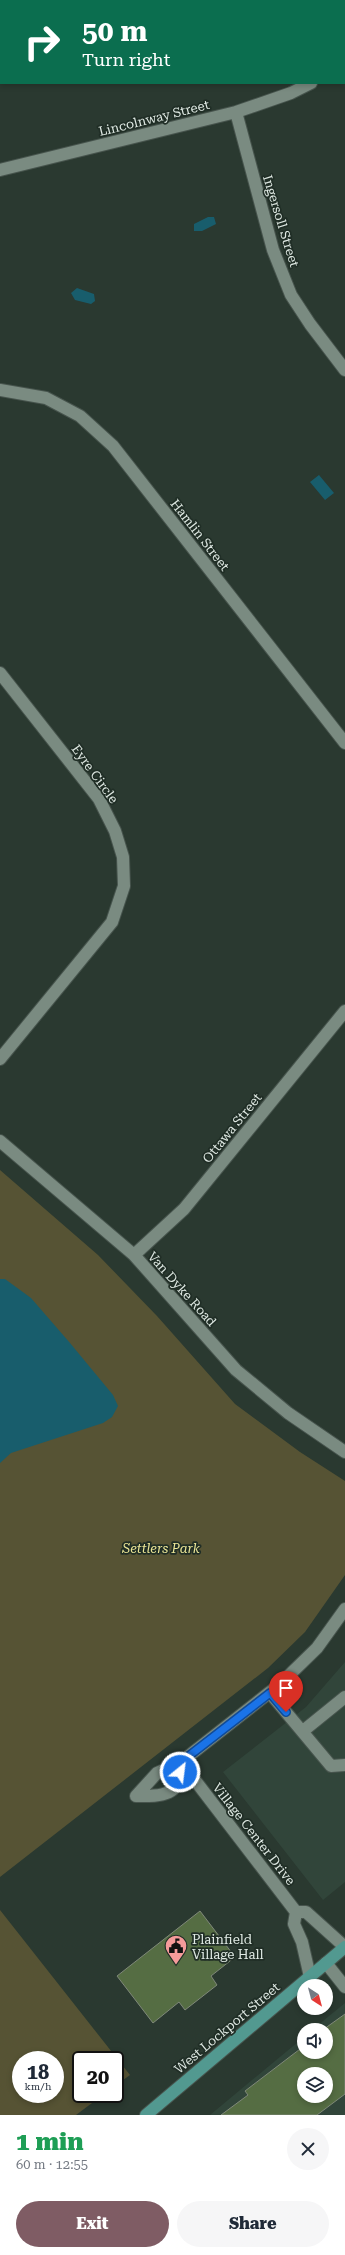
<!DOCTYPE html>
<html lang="en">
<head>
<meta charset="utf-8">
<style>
  :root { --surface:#fff; --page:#f6f6f7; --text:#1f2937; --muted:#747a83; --accent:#7f5c64 }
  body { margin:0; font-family:"Roboto Serif",serif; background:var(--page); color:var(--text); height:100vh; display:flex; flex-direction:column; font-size:15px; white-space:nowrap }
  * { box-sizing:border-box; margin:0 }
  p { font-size:13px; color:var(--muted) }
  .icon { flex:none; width:22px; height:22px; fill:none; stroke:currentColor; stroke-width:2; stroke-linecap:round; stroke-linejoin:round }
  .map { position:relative; height:2115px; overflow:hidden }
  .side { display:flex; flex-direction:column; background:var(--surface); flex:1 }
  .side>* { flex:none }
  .hud { position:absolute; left:0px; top:0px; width:345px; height:84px; box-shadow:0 2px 6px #0003; background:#0b6e4f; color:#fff; overflow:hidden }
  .needle { width:26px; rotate:144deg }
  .buttons { position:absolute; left:297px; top:1979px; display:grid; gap:8px }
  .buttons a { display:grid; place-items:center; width:36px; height:36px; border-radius:50%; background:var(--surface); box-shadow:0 2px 6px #0003; font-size:20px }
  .speed { position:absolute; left:12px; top:2051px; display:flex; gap:8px; font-size:20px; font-weight:700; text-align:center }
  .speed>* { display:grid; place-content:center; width:52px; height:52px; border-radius:50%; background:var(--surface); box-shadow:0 2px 6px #0003; line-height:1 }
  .speed small { font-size:10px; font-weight:400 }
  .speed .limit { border:2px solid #111; border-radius:6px; background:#fff; color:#111 }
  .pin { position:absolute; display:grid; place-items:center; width:34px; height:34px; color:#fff; margin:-41px -17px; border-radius:50% 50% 50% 0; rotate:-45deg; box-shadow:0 0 4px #0007 }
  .pin .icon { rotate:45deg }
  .me { position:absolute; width:44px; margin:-22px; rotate:29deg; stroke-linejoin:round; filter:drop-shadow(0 0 3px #0008) }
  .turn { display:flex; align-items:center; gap:14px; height:84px; padding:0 16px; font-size:18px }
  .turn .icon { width:52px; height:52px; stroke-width:2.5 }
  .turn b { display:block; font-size:28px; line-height:34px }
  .round { display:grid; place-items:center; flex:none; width:42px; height:42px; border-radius:21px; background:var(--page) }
  .summary { display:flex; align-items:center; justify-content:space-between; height:68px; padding:0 16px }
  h1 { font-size:24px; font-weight:800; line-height:30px; color:#1e9e55 }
  .primary-button { display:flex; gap:8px; margin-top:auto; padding:8px 16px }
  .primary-button a { flex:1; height:46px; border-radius:24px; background:var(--accent); color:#fff; font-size:16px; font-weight:800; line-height:46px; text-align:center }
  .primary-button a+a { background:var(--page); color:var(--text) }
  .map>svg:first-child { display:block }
</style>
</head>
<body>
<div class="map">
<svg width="345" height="2115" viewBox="0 0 345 2115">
  <rect width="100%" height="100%" fill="#2a3930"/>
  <!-- built -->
  <path fill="#31453a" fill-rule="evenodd" d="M345,1662V1882L323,1900L223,1772L306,1707Z
    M345,2003V2115H210L304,2037V2052H326V2030H312ZM304,2074H326V2096H304Z"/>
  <!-- green -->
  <path fill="#565334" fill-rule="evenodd" d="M0,1170L98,1255L157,1316L235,1404L300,1452L345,1481V1575L305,1632L268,1668L0,1877Z
    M0,1910L130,2075L115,2086V2060H81V2094H104L76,2115H0ZM21,2060H55V2094H21Z"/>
  <!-- water -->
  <path fill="#185d6c" d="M208,217H214L216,224L202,231H194V224Z
    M77,288L94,294L95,301L91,304L75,300L71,293Z
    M319,475L334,493L325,500L310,482Z
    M0,1279H5L31,1298L70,1343L113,1395L118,1406L112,1417L103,1423L11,1453L0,1463Z"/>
  <!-- building -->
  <path fill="#556d43" stroke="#7f8879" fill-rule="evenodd" d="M200,1911L235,1957L211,1976L217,1985L185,2010L179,2002L153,2023L117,1976Z
    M345,2014V2094L317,2115H221L248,2095L245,2091L304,2046V2052H326V2030L324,2029ZM304,2074H326V2096H304Z"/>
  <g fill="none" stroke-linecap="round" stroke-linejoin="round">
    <!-- minor casing -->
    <g stroke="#47544d" stroke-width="14">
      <path id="minor" d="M344,67L345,66
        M236,112L273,250L291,295L310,324L345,370
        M0,170L236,112L291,93L311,83
        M0,390L46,398L80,416L113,446L345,743
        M0,673L99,799L115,831L123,857L124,886L112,922L0,1059
        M0,1141L134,1255L236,1370L288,1413L345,1452
        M134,1255L184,1209L345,1011
        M270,1693L331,1766L345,1765
        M303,1731L345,1697
        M136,1796C149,1796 173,1798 179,1781C181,1776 180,1768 181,1762
        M136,1796L157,1773L181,1762
        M296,1912H306L345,1947
        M326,1963L345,1987
        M310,1977L302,1942L294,1924L296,1912L181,1762L279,1685L317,1648L345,1609"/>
    </g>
    <!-- major casing -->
    <g stroke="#47544d" stroke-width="14">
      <path id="major" d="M146,2115L345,1947"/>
    </g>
    <!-- minor -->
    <use href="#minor" stroke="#7a8b81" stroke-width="12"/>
    <!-- major -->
    <use href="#major" stroke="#529990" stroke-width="12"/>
  </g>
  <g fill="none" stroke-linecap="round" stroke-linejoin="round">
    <!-- route casing -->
    <g stroke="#114b97" stroke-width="10">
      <path id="route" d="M180,1772L181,1762L270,1693L286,1712"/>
    </g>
    <!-- route -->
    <use href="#route" stroke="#1a73e8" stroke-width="7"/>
  </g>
  <!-- icons -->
  <defs>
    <g id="civic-pin" transform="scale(1.15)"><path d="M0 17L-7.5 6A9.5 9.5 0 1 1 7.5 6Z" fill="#f59b9a" stroke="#202e26"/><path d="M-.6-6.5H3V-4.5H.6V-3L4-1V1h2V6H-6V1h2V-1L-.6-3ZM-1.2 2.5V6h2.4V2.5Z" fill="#111"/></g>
  </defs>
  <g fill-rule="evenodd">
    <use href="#civic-pin" x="176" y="1946"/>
  </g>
  <g text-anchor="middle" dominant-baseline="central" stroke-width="3.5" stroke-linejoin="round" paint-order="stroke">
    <!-- street labels -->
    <g font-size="13" fill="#dfe9e3" stroke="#202e26">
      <text transform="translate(154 118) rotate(-14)">Lincolnway Street</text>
      <text transform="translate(281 221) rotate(73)">Ingersoll Street</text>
      <text transform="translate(200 535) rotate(52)">Hamlin Street</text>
      <text transform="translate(95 774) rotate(54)">Eyre Circle</text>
      <text transform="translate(232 1128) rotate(-51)">Ottawa Street</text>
      <text transform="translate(182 1289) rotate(48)">Van Dyke Road</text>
      <text transform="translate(254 1834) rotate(52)">Village Center Drive</text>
      <text transform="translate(227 2028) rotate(-40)">West Lockport Street</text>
    </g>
    <!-- park labels -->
    <g font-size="13" font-style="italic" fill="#ebe596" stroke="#202e26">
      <text x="161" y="1548">Settlers Park</text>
    </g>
    <!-- poi labels -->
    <g font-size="13" fill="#dfe9e3" stroke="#202e26" text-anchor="start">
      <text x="192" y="1939">Plainfield<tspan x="192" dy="15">Village Hall</tspan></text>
    </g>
  </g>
</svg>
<div class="buttons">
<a><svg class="needle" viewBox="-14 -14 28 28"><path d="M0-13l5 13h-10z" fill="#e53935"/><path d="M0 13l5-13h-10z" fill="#747a83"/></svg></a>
<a><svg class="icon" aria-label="sound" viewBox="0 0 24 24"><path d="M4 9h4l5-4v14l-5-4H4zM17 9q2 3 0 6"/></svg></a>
<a><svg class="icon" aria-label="layers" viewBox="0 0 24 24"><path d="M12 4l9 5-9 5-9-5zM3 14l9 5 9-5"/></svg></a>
</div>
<div class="speed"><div>18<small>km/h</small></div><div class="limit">20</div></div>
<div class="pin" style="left:286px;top:1712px;background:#d93025"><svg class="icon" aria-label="arrive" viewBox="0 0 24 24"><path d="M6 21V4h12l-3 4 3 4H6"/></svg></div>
<svg class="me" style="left:180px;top:1772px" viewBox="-20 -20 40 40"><circle r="17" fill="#1a73e8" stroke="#fff" stroke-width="3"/><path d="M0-11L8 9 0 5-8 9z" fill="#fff"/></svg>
<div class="hud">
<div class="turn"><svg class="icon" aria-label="right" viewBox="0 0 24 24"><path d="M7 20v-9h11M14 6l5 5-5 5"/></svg><div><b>50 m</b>Turn right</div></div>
</div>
</div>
<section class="side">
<div class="summary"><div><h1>1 min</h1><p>60 m · 12:55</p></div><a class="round"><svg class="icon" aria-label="close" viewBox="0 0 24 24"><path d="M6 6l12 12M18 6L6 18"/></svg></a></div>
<div class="primary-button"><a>Exit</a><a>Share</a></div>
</section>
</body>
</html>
